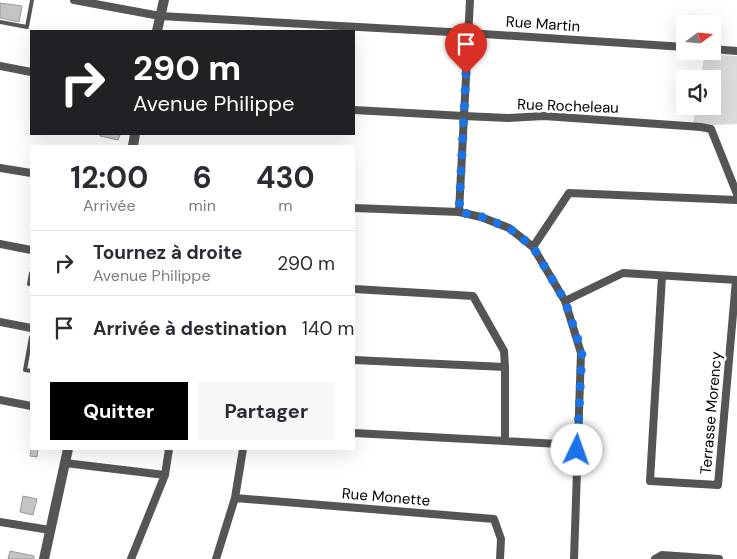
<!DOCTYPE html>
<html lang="fr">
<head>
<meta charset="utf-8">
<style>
  :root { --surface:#fff; --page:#f7f7f7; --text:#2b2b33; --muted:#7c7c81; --line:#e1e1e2; --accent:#000 }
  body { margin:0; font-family:"DM Sans",sans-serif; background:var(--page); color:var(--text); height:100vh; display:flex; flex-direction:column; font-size:19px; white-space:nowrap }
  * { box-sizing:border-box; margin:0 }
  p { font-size:16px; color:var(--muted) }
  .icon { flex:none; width:28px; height:28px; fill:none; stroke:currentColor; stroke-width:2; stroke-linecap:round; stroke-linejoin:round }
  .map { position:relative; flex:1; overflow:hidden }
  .drawer { position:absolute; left:30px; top:145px; width:325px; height:305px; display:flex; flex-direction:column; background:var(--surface); border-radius:0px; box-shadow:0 5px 20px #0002 }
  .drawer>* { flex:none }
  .top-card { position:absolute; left:30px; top:30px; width:325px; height:105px; border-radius:0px; box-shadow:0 5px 20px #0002; background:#202124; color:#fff; overflow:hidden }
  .needle { width:32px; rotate:74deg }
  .buttons { position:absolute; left:676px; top:15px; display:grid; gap:10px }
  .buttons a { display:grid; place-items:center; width:45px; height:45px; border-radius:0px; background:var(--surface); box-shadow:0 5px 20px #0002; font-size:25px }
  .pin { position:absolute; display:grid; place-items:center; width:42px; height:42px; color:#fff; margin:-51px -21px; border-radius:50% 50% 50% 0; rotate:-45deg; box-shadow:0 0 5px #0007 }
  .pin .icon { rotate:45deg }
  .me { position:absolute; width:55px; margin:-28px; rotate:3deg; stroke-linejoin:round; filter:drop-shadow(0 0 4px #0008) }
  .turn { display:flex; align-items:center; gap:18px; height:105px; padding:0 20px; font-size:22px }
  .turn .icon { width:65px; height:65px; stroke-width:2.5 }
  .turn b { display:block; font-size:35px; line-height:42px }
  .eta { display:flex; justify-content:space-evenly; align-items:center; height:85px; text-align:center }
  .eta b { font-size:30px; font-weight:700; line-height:35px }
  .primary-button { display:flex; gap:10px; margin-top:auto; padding:10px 20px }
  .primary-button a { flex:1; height:58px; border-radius:0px; background:var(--accent); color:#fff; font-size:20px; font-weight:700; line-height:58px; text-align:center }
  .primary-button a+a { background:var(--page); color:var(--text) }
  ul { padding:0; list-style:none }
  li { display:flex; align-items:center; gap:15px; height:65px; padding:0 20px; border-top:1px solid var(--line) }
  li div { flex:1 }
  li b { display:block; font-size:19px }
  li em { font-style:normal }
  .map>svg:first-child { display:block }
</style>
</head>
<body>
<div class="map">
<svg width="737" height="559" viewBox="0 0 737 559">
  <rect width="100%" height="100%" fill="#fff"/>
  <!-- green -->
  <path fill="#dcdcdc" d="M705,54L737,56V124L714,125L693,123L696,106H712V79H700Z"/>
  <!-- building -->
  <path fill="#c4c4c4" stroke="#999" d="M0,3L22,6L19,22L0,18Z
    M100,134H115L120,135L118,140L100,136Z
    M31,449H38L37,457L30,456Z
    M23,496L37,499L33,515L20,512Z
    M10,551L34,556V559H8Z"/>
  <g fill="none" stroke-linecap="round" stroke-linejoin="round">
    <!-- service -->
    <path stroke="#555" stroke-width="4" d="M0,22L27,27L32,0
      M29,284L31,273
      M31,337L25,370L31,371"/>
    <!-- minor -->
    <path stroke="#555" stroke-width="8" d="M74,0L160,16L468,33L685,47
      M712,49L737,51
      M0,66L31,72
      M354,110L464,116L508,118L544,116L701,127L711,129L737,194
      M0,168L31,173
      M354,208L459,212L481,217L509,228L533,247L565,301L581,353L574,559
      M459,212L470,0
      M0,244L31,250
      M533,247L569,193L737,200
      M662,276L650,481L718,485L736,280
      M354,289L473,296L504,351L505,367V441
      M565,301L623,273L737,280
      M0,322L31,328
      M354,360L505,367
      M0,400L31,406
      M354,433L505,441L578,445
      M65,463L165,475
      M235,498L494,519L501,539L500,559
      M0,522L50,530
      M131,559L165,475L169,449
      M216,559L235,498L243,449
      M655,559L662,555L719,559"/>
    <!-- tertiary -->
    <path stroke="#555" stroke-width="10" d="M157,31L164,0
      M133,146L135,134
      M44,559L68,449"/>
  </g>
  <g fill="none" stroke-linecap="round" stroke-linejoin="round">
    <!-- route -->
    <path stroke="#1a73e8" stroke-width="9" stroke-dasharray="0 16.2" d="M466,74L459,212L482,217L509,228L533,247L565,301L582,352L577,450"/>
  </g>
  <g text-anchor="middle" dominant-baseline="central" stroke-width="5" stroke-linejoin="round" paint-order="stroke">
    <!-- street labels -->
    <g font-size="15" fill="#000" stroke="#fff">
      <text transform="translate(543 24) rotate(4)">Rue Martin</text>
      <text transform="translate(568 106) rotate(2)">Rue Rocheleau</text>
      <text transform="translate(711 413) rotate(-85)">Terrasse Morency</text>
      <text transform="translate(386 497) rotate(5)">Rue Monette</text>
    </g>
  </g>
</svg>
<div class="buttons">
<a><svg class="needle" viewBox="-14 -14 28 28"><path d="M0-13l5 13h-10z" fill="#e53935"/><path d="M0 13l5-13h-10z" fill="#7c7c81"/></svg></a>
<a><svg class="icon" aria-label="sound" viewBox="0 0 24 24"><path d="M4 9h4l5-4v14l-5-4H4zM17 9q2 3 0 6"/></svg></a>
</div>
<div class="pin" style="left:466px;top:74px;background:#d93025"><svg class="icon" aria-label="arrive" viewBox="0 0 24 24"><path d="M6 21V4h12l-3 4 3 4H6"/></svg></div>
<svg class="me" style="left:577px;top:450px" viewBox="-20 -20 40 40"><circle r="19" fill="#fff"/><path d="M0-13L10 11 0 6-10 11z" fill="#1a73e8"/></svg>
<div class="top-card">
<div class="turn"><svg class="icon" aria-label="right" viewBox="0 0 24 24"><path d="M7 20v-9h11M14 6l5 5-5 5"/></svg><div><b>290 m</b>Avenue Philippe</div></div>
</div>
<section class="drawer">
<div class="eta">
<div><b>12:00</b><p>Arrivée</p></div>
<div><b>6</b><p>min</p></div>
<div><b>430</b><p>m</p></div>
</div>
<ul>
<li><svg class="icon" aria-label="right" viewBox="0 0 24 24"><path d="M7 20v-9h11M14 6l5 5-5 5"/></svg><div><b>Tournez à droite</b><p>Avenue Philippe</p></div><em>290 m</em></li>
<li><svg class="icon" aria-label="arrive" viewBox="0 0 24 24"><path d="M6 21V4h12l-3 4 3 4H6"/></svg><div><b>Arrivée à destination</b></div><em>140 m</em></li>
</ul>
<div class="primary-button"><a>Quitter</a><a>Partager</a></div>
</section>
</div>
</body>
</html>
